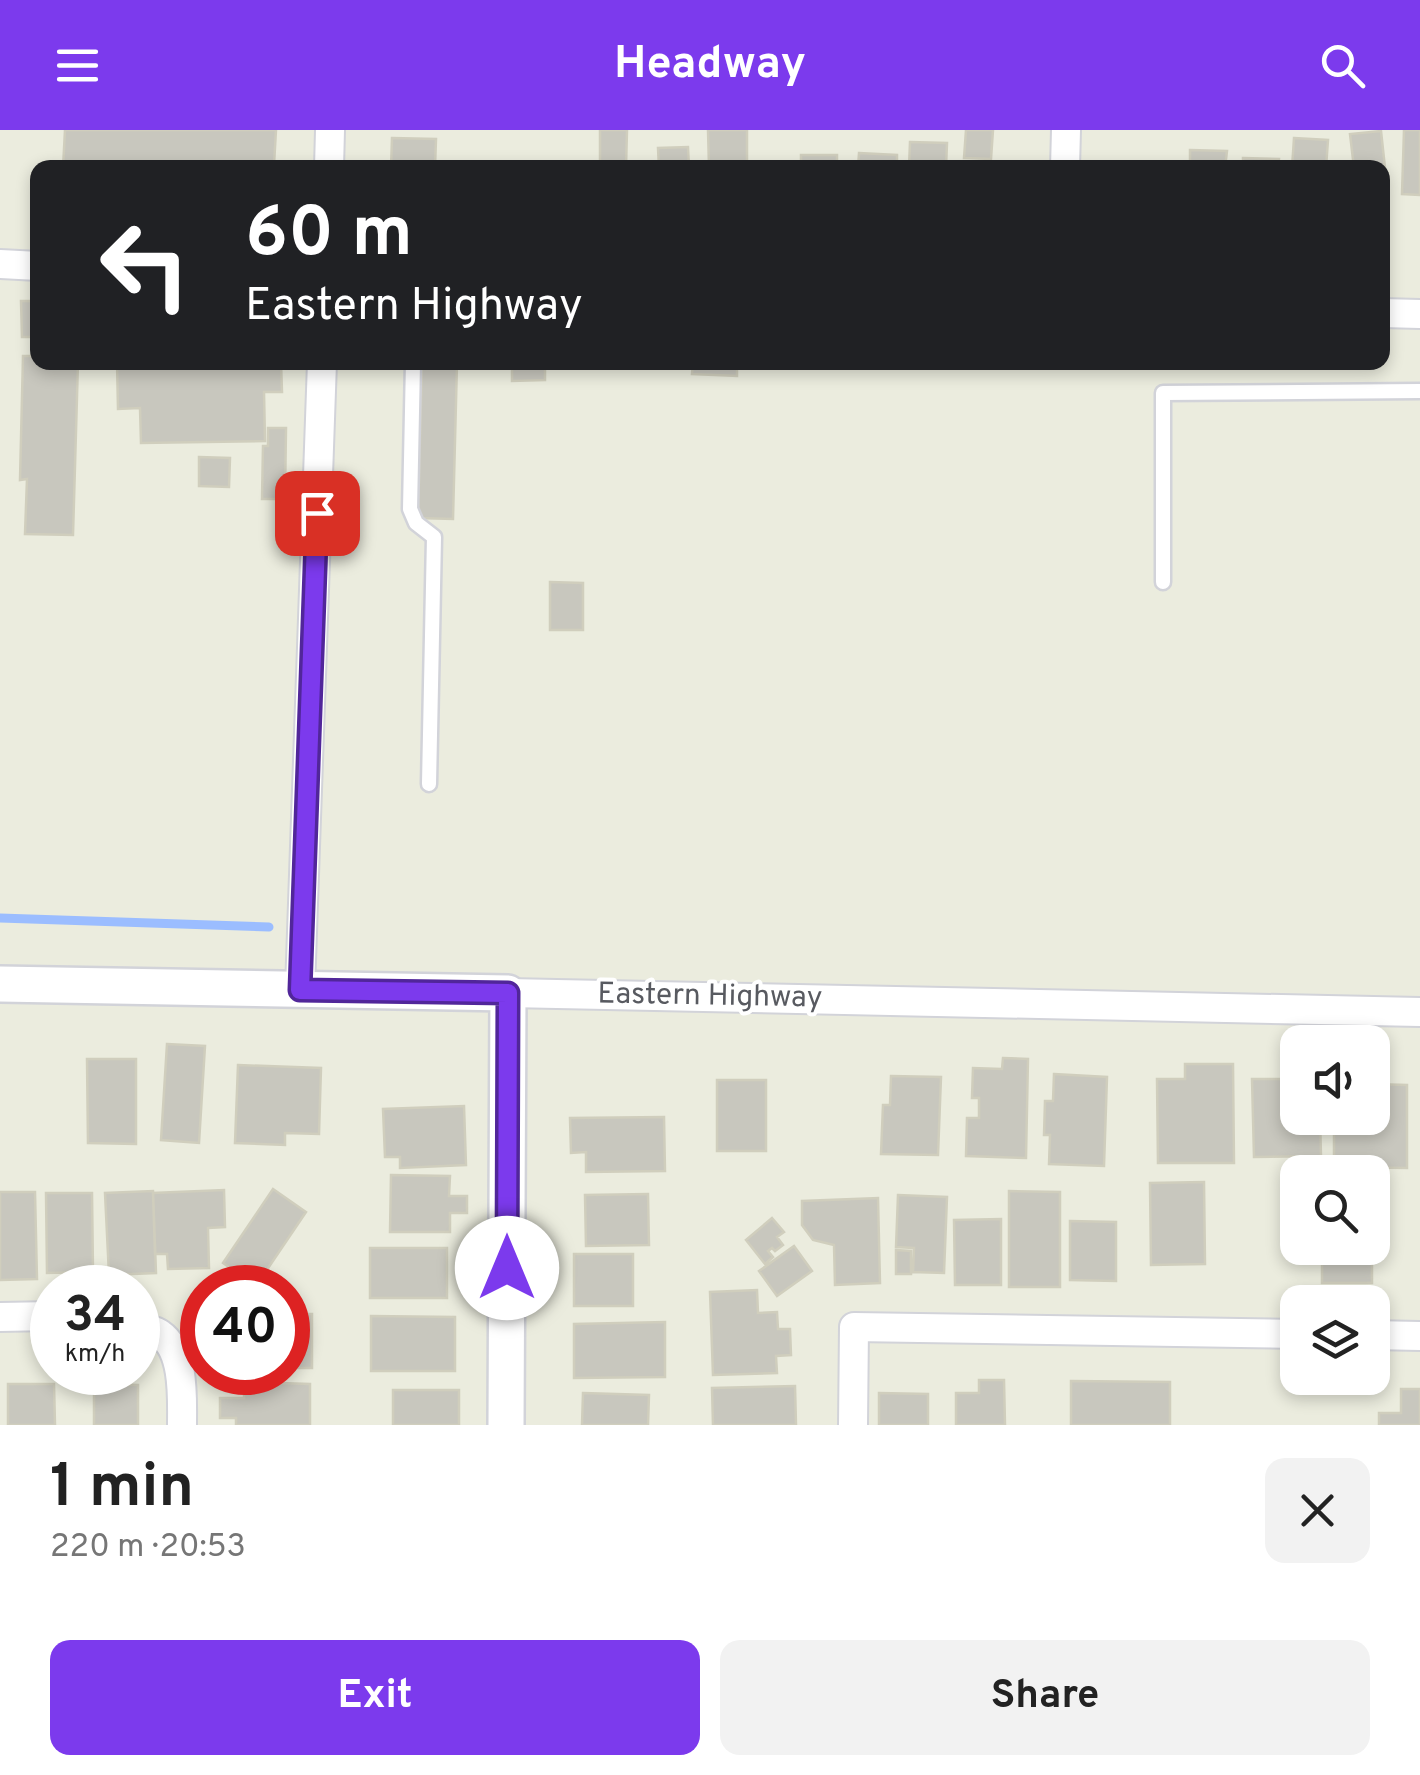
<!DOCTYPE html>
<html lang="en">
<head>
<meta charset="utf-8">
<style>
  :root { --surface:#fff; --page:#f2f2f2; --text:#222; --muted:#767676; --accent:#7c3aed }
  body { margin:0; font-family:Overpass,sans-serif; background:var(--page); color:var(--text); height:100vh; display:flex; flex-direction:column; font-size:38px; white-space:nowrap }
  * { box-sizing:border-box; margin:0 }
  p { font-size:32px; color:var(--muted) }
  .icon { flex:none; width:55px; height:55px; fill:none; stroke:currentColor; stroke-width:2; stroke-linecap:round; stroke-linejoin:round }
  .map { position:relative; height:1295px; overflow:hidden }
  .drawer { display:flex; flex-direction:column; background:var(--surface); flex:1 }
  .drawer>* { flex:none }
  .hud { position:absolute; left:30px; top:30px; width:1360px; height:210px; border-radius:20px; box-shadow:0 5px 15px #0003; background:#202124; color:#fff; overflow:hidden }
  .buttons { position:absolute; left:1280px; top:895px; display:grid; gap:20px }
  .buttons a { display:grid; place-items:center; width:110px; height:110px; border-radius:20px; background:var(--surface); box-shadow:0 5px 15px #0003; font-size:50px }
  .speed { position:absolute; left:30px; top:1135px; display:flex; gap:20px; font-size:50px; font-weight:700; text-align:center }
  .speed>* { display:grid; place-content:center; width:130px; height:130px; border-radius:50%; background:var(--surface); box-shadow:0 5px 15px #0003; line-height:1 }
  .speed small { font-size:25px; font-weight:400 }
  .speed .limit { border:15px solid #d22; background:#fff; color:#111 }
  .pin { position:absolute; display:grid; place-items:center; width:85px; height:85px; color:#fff; margin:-42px; border-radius:20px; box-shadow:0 5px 15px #0006 }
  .me { position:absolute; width:110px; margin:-55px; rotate:0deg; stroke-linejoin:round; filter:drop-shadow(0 0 8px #0008) }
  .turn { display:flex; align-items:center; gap:35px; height:210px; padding:0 50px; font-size:45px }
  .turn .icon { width:130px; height:130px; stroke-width:2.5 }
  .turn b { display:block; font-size:70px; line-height:85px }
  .round { display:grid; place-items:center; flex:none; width:105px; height:105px; border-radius:20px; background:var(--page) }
  .head { display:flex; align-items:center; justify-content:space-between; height:170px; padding:0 50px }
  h1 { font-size:60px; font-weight:700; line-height:75px }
  .primary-button { display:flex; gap:20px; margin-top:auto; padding:20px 50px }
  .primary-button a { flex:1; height:115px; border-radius:20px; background:var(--accent); color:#fff; font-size:40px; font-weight:700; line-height:115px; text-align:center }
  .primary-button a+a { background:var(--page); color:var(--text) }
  header { display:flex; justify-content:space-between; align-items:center; height:130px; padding:0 50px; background:var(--accent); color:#fff; font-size:45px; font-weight:700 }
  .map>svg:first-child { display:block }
</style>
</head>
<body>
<header><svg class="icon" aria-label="menu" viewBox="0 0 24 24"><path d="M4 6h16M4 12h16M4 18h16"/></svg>Headway<svg class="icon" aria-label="search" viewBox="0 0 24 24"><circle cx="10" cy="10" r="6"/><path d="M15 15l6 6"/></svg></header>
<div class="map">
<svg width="1420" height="1295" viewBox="0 0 1420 1295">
  <rect width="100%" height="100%" fill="#ebecde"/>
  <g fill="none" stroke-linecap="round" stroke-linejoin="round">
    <!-- stream -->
    <path stroke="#9bbdff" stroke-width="9" d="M0,788L269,797"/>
  </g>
  <!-- building -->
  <path fill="#c8c7be" stroke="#d0cebd" stroke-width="2.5" d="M65,0H276L274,35L205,31V38H63Z
    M600,0H627L626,38H600Z
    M708,0H747V36L709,37Z
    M966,0H993L991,29L964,28Z
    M1404,0H1420V65L1402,64Z
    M1381,1L1386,47L1382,48V38H1354L1350,4Z
    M392,8L436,9L435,38H391Z
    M1294,8L1328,10L1326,38H1292Z
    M910,12L947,13L946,38H909Z
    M688,17L689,38H659L658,18Z
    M1190,20L1227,21L1225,38H1190Z
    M859,23L897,25V38H858Z
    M801,25H837V38H801Z
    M1243,28L1279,29L1278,38H1243Z
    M21,171H38V207H22Z
    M33,211L38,212V232H78L73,405L25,404L27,349L20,350L23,226H32Z
    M117,232H281L282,262H264L265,311L141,313L140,278L118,279Z
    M422,232L457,233L453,389L418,388Z
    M512,232H545V250L512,251Z
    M693,232H737V246L692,244Z
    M268,298H286L285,369H262L263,316H268Z
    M199,327L230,328L229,357L199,356Z
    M550,452L583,453V500H550Z
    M167,914L205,916L199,1013L161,1010Z
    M1003,928L1028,929L1026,1028L966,1026L967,988H979V968H972L973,938L1002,939Z
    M87,929H136V1014L88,1013Z
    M1185,934H1233L1234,1033H1158L1157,949H1185Z
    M238,935L321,938L319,1004L285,1003V1015L235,1013Z
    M1054,944L1107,947L1104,1036L1049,1034L1050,1005H1044L1045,971H1053Z
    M891,946L941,947L938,1025L881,1024L883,975H890Z
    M1252,949H1298V988H1320L1321,1026L1254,1027Z
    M717,950H766V1021H717Z
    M1372,954L1407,955V1038L1334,1037V988H1372Z
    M464,976L466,1035L400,1038V1027H385L383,979Z
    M664,987L665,1041L586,1042V1022L571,1023L570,988Z
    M391,1045L450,1046L449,1066H467V1083H450V1102H390Z
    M1204,1052L1205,1134L1151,1135L1150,1053Z
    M273,1059L306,1082L256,1156L223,1133Z
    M224,1060L225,1097L208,1098L209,1138L168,1139L167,1124H155L153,1063Z
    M153,1061L156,1143L109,1145L105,1063Z
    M1009,1061L1060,1062V1157H1009Z
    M0,1062H35L37,1149L0,1150Z
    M46,1063H92L93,1142L47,1143Z
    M648,1064L649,1115L586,1116L585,1065Z
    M898,1065L947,1067L944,1143L913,1142L914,1118L896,1117Z
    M878,1068L880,1153L835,1155L834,1115L813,1110L802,1095V1071Z
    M772,1088L784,1102L777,1107L783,1115L775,1121L772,1118L768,1121L773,1127L765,1134L746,1110Z
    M1001,1089V1155H955L954,1090Z
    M1070,1091L1116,1092V1151L1070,1150Z
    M794,1116L812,1141L777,1166L759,1141Z
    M370,1118H447V1168H370Z
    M1322,1118H1372V1153H1322Z
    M896,1120L911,1121V1144H896Z
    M574,1124H633V1176H574Z
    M757,1160L758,1183L777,1182L778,1199H790L791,1225L776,1226L777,1243L713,1245L710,1162Z
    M288,1184H312V1238H288Z
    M371,1186L455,1187V1241H371Z
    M665,1192V1247L574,1248V1194Z
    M979,1250H1004L1005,1295H956V1263H979Z
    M1071,1251L1170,1252V1295H1071Z
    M244,1252L310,1254V1295H236V1288H220V1268H244Z
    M8,1254H54L55,1295H8Z
    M94,1254L138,1255V1295H94Z
    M795,1256L796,1295H713L712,1258Z
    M1401,1259H1420V1295H1379V1283H1401Z
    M393,1260H459V1295H393Z
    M583,1263L649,1265L648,1295H582Z
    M879,1263L928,1264V1295H879Z"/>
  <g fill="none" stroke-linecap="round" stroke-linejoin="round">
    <!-- service casing -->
    <g stroke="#d2d3d9" stroke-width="19">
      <path id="service" d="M413,232L410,379L416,393L434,407L429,654
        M1163,452V263L1420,261"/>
    </g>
    <!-- minor casing -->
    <g stroke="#d2d3d9" stroke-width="32">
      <path id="minor" d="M329,38L330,0
        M1065,38L1066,0
        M0,134L38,136
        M1382,183L1420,184
        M300,859L322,232
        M508,863L1420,882
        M0,1187L52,1186
        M138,1196C144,1198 155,1200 160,1204C185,1221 182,1269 182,1295
        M1372,1205L1420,1206
        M853,1295L854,1197L1298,1204"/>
    </g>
    <!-- tertiary casing -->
    <g stroke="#d2d3d9" stroke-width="40">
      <path id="tertiary" d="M0,854L508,863L506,1295"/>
    </g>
    <!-- service -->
    <use href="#service" stroke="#fff" stroke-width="14"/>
    <!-- minor -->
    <use href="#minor" stroke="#fff" stroke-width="28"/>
    <!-- tertiary -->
    <use href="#tertiary" stroke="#fff" stroke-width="35"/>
  </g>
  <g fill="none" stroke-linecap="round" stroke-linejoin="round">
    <!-- route casing -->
    <g stroke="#51269a" stroke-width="25">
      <path id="route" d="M317,383L300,860L508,863L507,1138"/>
    </g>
    <!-- route -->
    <use href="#route" stroke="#7c3aed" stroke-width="18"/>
  </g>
  <g text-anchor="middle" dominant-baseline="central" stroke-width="8" stroke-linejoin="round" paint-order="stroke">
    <!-- street labels -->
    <g font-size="30" fill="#585a60" stroke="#fff">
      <text transform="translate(710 867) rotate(1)">Eastern Highway</text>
    </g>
  </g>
</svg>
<div class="buttons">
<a><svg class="icon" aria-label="sound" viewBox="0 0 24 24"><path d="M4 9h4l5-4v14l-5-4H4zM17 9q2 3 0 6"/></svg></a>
<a><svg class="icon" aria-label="search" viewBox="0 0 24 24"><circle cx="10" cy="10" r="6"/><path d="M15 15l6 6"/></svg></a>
<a><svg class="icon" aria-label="layers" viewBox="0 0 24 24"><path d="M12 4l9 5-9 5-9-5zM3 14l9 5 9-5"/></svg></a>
</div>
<div class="speed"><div>34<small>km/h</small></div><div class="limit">40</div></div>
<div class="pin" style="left:317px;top:383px;background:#d93025"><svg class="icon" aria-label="arrive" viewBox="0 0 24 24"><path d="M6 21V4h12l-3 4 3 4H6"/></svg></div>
<svg class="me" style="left:507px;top:1138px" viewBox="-20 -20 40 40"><circle r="19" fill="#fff"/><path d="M0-13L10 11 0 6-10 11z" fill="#7c3aed"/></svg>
<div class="hud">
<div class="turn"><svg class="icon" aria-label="left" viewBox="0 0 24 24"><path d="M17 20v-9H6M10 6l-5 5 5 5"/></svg><div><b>60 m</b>Eastern Highway</div></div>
</div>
</div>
<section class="drawer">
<div class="head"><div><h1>1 min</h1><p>220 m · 20:53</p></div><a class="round"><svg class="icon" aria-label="close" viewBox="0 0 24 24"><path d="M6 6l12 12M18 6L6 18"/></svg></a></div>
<div class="primary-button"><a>Exit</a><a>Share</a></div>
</section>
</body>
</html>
